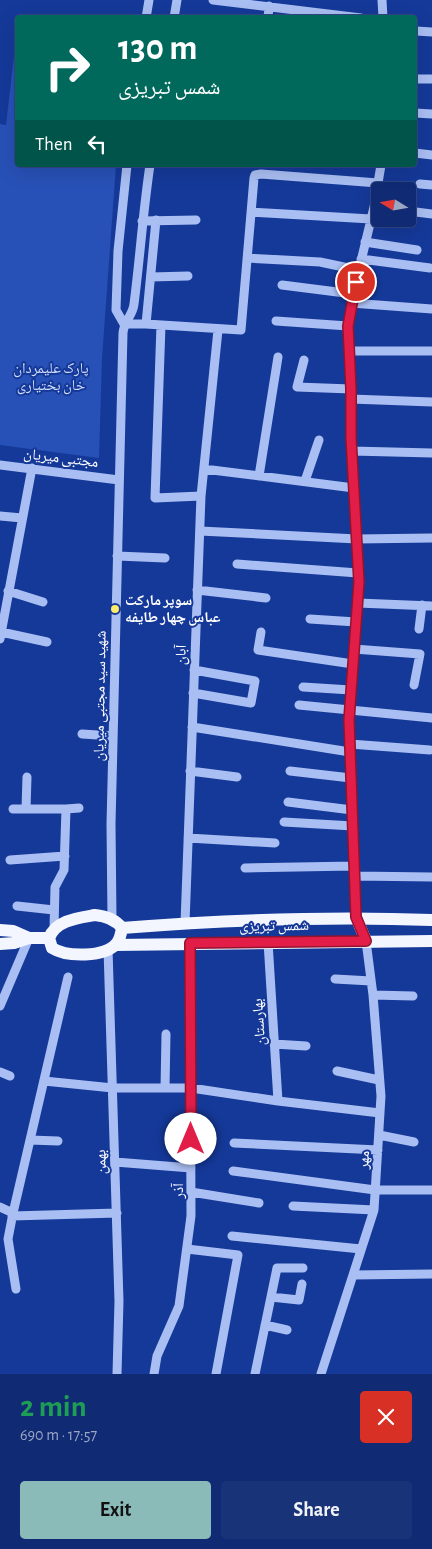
<!DOCTYPE html>
<html lang="en">
<head>
<meta charset="utf-8">
<style>
  :root { --surface:#102b73; --page:#193378; --text:#f1f3f6; --muted:#9ca7c4; --line:#304785; --accent:#8bbbb9 }
  body { margin:0; font-family:"Alegreya Sans","Noto Naskh Arabic",sans-serif; background:var(--page); color:var(--text); height:100vh; display:flex; flex-direction:column; font-size:19px; white-space:nowrap }
  * { box-sizing:border-box; margin:0 }
  p { font-size:16px; color:var(--muted) }
  .icon { flex:none; width:28px; height:28px; fill:none; stroke:currentColor; stroke-width:2; stroke-linecap:round; stroke-linejoin:round }
  .map { position:relative; height:1374px; overflow:hidden }
  .details { display:flex; flex-direction:column; background:var(--surface); flex:1 }
  .details>* { flex:none }
  .hud { position:absolute; left:15px; top:15px; width:402px; height:152px; border-radius:5px; box-shadow:0 5px 20px #0002,0 0 0 1px var(--line); background:#00695c; color:#fff; overflow:hidden }
  .needle { width:32px; rotate:281deg }
  .fabs { position:absolute; left:371px; top:182px; display:grid; gap:10px }
  .fabs a { display:grid; place-items:center; width:45px; height:45px; border-radius:5px; background:var(--surface); box-shadow:0 5px 20px #0002,0 0 0 1px var(--line); font-size:25px }
  .pin { position:absolute; display:grid; place-items:center; width:42px; height:42px; color:#fff; margin:-21px; border:2px solid #fff; border-radius:50%; box-shadow:0 1px 5px #0007 }
  .me { position:absolute; width:55px; margin:-28px; rotate:0deg; stroke-linejoin:round; filter:drop-shadow(0 0 4px #0008) }
  .turn { display:flex; align-items:center; gap:18px; height:105px; padding:0 20px; font-size:22px }
  .turn .icon { width:65px; height:65px; stroke-width:2.5 }
  .turn b { display:block; font-size:35px; line-height:42px }
  .then { display:flex; align-items:center; height:48px; padding:0 20px; background:#0003; gap:10px; font-size:19px }
  .round { display:grid; place-items:center; flex:none; width:52px; height:52px; border-radius:5px; background:var(--page) }
  .summary { display:flex; align-items:center; justify-content:space-between; height:85px; padding:0 20px }
  h1 { font-size:30px; font-weight:700; line-height:38px; color:#1e9e55 }
  .cta { display:flex; gap:10px; margin-top:auto; padding:10px 20px }
  .cta a { flex:1; height:58px; border-radius:5px; background:var(--accent); color:#111; font-size:20px; font-weight:700; line-height:58px; text-align:center }
  .cta a+a { background:var(--page); color:var(--text) }
  .map>svg:first-child { display:block }
</style>
</head>
<body>
<div class="map">
<svg width="432" height="1374" viewBox="0 0 432 1374">
  <rect width="100%" height="100%" fill="#153999"/>
  <!-- green -->
  <path fill="#2851b7" d="M17,30L18,165H116L102,358L99,458L0,445V124L6,125Z"/>
  <g fill="none" stroke-linecap="round" stroke-linejoin="round">
    <!-- minor -->
    <path stroke="#a9bef2" stroke-width="9" d="M213,0L361,18
      M382,0L383,18
      M146,18L149,0
      M174,18L177,0
      M268,18L269,6
      M416,31L432,32
      M415,79H432
      M415,113L432,114
      M415,153L432,155
      M420,184L432,185
      M408,211L432,214
      M251,212L371,219
      M142,221L196,220
      M365,242L417,250
      M247,258L320,262L358,270
      M361,259L430,268
      M151,277L188,276
      M282,285L353,294
      M351,303L432,309
      M276,321L348,326
      M124,324H146L241,330L254,178L255,175L261,174L378,183
      M124,324L116,310L118,251L127,165
      M146,324L156,220
      M161,325L155,498L201,496
      M350,351H432
      M304,360L297,387L351,389
      M351,399L432,402
      M352,451L432,453
      M0,465L119,480
      M204,469L354,488
      M259,476L278,357
      M305,481L319,440
      M0,516L22,518
      M200,531L357,539L432,538
      M117,556L165,558
      M237,564L358,573
      M197,590L266,598
      M8,591L43,602
      M358,603L432,606
      M310,619L356,622
      M419,629L422,605
      M1,632L47,642
      M261,632L258,650L353,664
      M0,639L32,468
      M354,649L420,654L414,685
      M303,687L351,690
      M193,693L251,703L255,681L194,670
      M299,705L432,718
      M192,727L350,752
      M82,734L113,736
      M350,744L430,750
      M190,771L237,777
      M290,771L351,778
      M288,802L352,810
      M13,809H66
      M26,809L27,777
      M284,822L353,826
      M188,838L275,843
      M10,860L65,856
      M245,868L354,866
      M355,876L432,877
      M17,906L54,910
      M356,917L349,720L359,582L351,438V389L348,326L351,303L374,207L381,165
      M112,919L111,824L123,333C124,321 133,315 134,304C140,258 143,211 150,165
      M185,923L201,496L218,330
      M54,929L55,887L64,870L66,809L79,808
      M268,942L278,1101
      M108,949L119,1301L117,1374
      M335,979L371,981
      M373,995L413,996
      M0,1006L29,938
      M274,1044L306,1046
      M337,1071L379,1080
      M0,1072L10,1076
      M44,1081L113,1088H191L278,1101L380,1113
      M165,1088L166,1034
      M379,1135L414,1142
      M30,1140L58,1141
      M173,1141L191,1139
      M234,1143L378,1150
      M115,1162L191,1168
      M233,1171L375,1190H432
      M191,1192L259,1203
      M293,1206L374,1210
      M0,1207L13,1213
      M12,1216L117,1213
      M232,1236L361,1249
      M187,1249L238,1255L216,1374
      M353,1275L432,1274
      M16,1289L8,1239L13,1213L68,977
      M271,1297L299,1300L302,1284
      M265,1325L287,1330
      M154,1374L157,1356L179,1306L191,1216L190,943
      M255,1374L277,1268H303
      M321,1374L374,1210L381,1096L373,995L366,941"/>
    <!-- major -->
    <path stroke="#f4f6ff" stroke-width="12" d="M95,915C106,916 115,919 122,928C121,934 120,939 117,943C105,958 66,957 52,948L49,938C56,920 78,918 95,915Z
      M356,917L366,941
      M122,928C225,920 329,916 432,920
      M0,930L13,931L29,938
      M0,944L14,943L29,938H49
      M115,945L432,941"/>
  </g>
  <g fill="none" stroke-linecap="round" stroke-linejoin="round">
    <!-- route casing -->
    <g stroke="#92132f" stroke-width="12">
      <path id="route" d="M191,1139L190,943L366,941L356,917L349,720L359,582L351,438V389L348,326L356,282"/>
    </g>
    <!-- route -->
    <use href="#route" stroke="#e11d48" stroke-width="9"/>
  </g>
  <!-- markers -->
  <circle fill="#ffec6a" stroke="#153999" stroke-width="2" cx="115" cy="609" r="5"/>
  <g text-anchor="middle" dominant-baseline="central" stroke-width="4" stroke-linejoin="round" paint-order="stroke">
    <!-- park labels -->
    <g font-size="15" fill="#d0ddfd" stroke="#153999">
      <text x="51" y="368">پارک علیمردان<tspan x="51" dy="17">خان بختیاری</tspan></text>
    </g>
    <!-- street labels -->
    <g font-size="15" fill="#fff" stroke="#153999">
      <text transform="translate(61 458) rotate(7)">مجتبی میریان</text>
      <text transform="translate(181 655) rotate(-88)">آبان</text>
      <text transform="translate(100 696) rotate(-89)">شهید سید مجتبی میریان</text>
      <text transform="translate(274 926) rotate(-1)">شمس تبریزی</text>
      <text transform="translate(259 1022) rotate(-94)">بهارستان</text>
      <text transform="translate(364 1160) rotate(-86)">مهر</text>
      <text transform="translate(101 1162) rotate(-92)">بهمن</text>
      <text transform="translate(178 1191) rotate(-90)">آذر</text>
    </g>
    <!-- poi labels -->
    <g font-size="15" font-weight="bold" fill="#fff" stroke="#153999" text-anchor="start">
      <text x="125" y="600">سوپر مارکت<tspan x="125" dy="17">عباس چهار طایفه</tspan></text>
    </g>
  </g>
</svg>
<div class="fabs">
<a><svg class="needle" viewBox="-14 -14 28 28"><path d="M0-13l5 13h-10z" fill="#e53935"/><path d="M0 13l5-13h-10z" fill="#9ca7c4"/></svg></a>
</div>
<div class="pin" style="left:356px;top:282px;background:#d93025"><svg class="icon" aria-label="arrive" viewBox="0 0 24 24"><path d="M6 21V4h12l-3 4 3 4H6"/></svg></div>
<svg class="me" style="left:191px;top:1139px" viewBox="-20 -20 40 40"><circle r="19" fill="#fff"/><path d="M0-13L10 11 0 6-10 11z" fill="#e11d48"/></svg>
<div class="hud">
<div class="turn"><svg class="icon" aria-label="right" viewBox="0 0 24 24"><path d="M7 20v-9h11M14 6l5 5-5 5"/></svg><div><b>130 m</b>شمس تبریزی</div></div>
<div class="then">Then<svg class="icon" aria-label="left" viewBox="0 0 24 24"><path d="M17 20v-9H6M10 6l-5 5 5 5"/></svg></div>
</div>
</div>
<section class="details">
<div class="summary"><div><h1>2 min</h1><p>690 m · 17:57</p></div><a class="round" style="background:#d93025;color:#fff"><svg class="icon" aria-label="close" viewBox="0 0 24 24"><path d="M6 6l12 12M18 6L6 18"/></svg></a></div>
<div class="cta"><a>Exit</a><a>Share</a></div>
</section>
</body>
</html>
